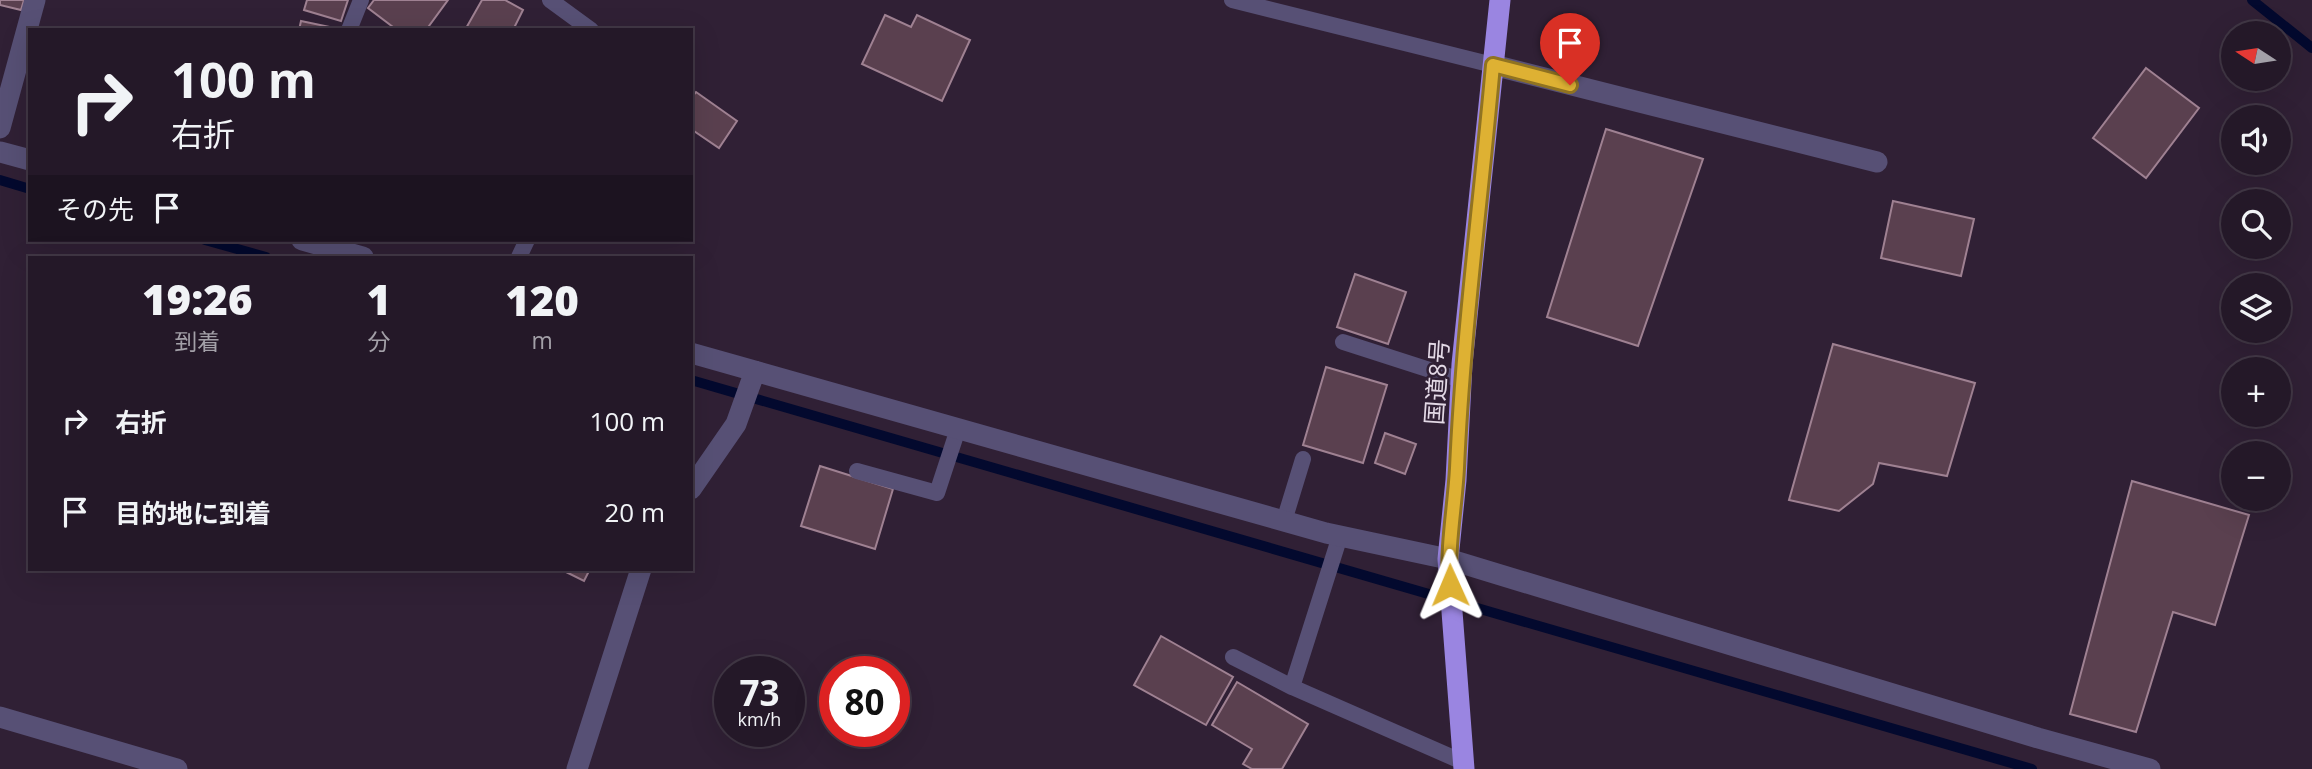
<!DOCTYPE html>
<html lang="ja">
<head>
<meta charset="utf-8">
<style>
  :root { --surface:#241828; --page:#2c2130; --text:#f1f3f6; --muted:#a3a0a8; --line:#413745 }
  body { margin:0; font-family:"Open Sans","Noto Sans JP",sans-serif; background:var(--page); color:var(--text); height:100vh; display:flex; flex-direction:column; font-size:26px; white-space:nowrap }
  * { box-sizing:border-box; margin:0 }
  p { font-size:23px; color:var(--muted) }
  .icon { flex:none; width:38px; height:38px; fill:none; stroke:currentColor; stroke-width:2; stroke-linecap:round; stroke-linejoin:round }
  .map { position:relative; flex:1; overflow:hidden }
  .side { position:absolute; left:28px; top:256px; width:665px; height:315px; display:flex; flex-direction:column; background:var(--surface); border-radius:0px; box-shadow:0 7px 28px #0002,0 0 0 2px var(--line) }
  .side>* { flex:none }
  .guide { position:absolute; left:28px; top:28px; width:665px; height:214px; border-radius:0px; box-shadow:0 7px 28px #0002,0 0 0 2px var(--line); background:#241828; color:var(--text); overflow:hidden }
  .needle { width:46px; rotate:282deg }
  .tools { position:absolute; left:2221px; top:21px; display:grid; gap:14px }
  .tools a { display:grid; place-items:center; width:70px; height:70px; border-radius:50%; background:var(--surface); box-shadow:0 7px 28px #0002,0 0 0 2px var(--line); font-size:35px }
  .speed { position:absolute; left:714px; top:656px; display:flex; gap:14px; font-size:35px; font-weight:700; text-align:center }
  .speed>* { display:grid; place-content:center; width:91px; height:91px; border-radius:50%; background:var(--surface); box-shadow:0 7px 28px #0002,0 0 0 2px var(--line); line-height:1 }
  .speed small { font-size:18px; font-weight:400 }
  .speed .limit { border:10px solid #d22; background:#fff; color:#111 }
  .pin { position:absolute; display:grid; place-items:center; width:60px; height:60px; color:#fff; margin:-72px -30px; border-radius:50% 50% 50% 0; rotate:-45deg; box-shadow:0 0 7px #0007 }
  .pin .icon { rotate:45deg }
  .me { position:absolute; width:77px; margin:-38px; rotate:359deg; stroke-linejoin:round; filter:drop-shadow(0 0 5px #0008) }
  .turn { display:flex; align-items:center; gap:24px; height:147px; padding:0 28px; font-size:32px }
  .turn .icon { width:91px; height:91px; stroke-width:2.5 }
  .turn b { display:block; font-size:49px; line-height:60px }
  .then { display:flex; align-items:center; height:66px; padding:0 28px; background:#0003; gap:14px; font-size:26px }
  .eta { display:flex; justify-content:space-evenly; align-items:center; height:119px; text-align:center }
  .eta b { font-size:42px; font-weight:800; line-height:49px }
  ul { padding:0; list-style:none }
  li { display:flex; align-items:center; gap:21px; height:91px; padding:0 28px }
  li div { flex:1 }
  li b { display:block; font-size:26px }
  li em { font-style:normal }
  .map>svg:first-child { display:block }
</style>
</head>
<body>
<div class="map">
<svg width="2312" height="769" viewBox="0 0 2312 769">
  <rect width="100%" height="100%" fill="#302035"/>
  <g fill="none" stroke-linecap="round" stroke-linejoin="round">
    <!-- stream -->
    <path stroke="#03092e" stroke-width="10" d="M2252,0L2312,48
      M0,180L30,189
      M205,240L266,257
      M691,380L2032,769"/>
  </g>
  <!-- building -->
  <path fill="#5a404f" stroke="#9f8192" stroke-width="2" d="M0,0H24L21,10L0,5Z
    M307,0H348L341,21L304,10Z
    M374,0H448L426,30H397L368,8Z
    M482,0H505L523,10L513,30H465Z
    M885,15L911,27L917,15L970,40L942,101L862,64Z
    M301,21L330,27V30H299Z
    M2146,68L2199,108L2146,178L2093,138Z
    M696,92L737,121L719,148L691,129V98Z
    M1606,129L1703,159L1638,346L1547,317Z
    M1893,201L1974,219L1961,276L1881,258Z
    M1355,274L1406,292L1388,344L1337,327Z
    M1833,344L1975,383L1947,476L1879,463L1873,484L1839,511L1789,500Z
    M1326,367L1387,385L1363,463L1303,445Z
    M1385,433L1416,444L1405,474L1375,463Z
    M820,466L893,489L875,549L801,526Z
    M2132,481L2249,515L2215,625L2173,612L2136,732L2070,714Z
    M560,569H590L584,581Z
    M1161,636L1233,677L1206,725L1134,685Z
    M1237,682L1308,724L1282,769H1252L1243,764L1252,749L1212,725Z"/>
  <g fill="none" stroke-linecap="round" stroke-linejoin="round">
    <!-- lane -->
    <path stroke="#575075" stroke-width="16" d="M550,0L591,30
      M1232,0L1493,65
      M349,30L361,0
      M519,257L527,240
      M1343,342L1461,380
      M857,471L937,493L958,429
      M1284,521L1303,459
      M1233,657L1292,687L1340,536
      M1292,687L1463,762"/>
    <!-- street -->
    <path stroke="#575075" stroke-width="21" d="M1493,65L1877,162
      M0,128L35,0
      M0,152L30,160
      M302,240L363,257
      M691,353L1326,533L1448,559L2038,738L2150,769
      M691,489L736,424L755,371
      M0,717L177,769
      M577,769L641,569"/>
    <!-- highway -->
    <path stroke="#9a85e1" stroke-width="21" d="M1464,769L1448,559L1456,480L1462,364L1500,0"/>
  </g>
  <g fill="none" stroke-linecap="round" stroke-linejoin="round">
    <!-- route casing -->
    <g stroke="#907321" stroke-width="18">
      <path id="route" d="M1450,585C1447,545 1455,507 1457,468C1463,333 1481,200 1493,65L1570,85"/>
    </g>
    <!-- route -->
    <use href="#route" stroke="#deb133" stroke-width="12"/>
  </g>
  <g text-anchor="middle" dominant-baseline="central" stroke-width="5" stroke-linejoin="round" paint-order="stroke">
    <!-- street labels -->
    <g font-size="24" fill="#e3d9e6" stroke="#302035">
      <text transform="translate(1436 382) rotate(-86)">国道8号</text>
    </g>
  </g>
</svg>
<div class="tools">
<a><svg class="needle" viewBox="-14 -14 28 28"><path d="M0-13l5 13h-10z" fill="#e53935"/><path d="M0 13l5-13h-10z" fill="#a3a0a8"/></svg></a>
<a><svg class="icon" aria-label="sound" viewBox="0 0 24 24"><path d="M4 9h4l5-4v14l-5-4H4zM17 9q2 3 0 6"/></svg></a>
<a><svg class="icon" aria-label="search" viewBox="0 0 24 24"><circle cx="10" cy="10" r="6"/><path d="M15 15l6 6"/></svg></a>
<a><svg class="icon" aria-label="layers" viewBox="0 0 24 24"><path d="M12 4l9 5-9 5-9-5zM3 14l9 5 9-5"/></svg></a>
<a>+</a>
<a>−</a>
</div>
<div class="speed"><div>73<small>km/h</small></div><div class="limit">80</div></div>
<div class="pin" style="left:1570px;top:85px;background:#d93025"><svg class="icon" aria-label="arrive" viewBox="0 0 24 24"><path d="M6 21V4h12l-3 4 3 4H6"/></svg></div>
<svg class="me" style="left:1450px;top:585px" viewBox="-20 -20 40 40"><path d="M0-17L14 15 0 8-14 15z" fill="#deb133" stroke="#fff" stroke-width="4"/></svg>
<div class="guide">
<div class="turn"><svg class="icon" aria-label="right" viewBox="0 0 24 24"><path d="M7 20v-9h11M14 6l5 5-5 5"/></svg><div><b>100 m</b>右折</div></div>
<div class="then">その先<svg class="icon" aria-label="arrive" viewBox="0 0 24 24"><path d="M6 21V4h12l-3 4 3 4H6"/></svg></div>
</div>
<section class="side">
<div class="eta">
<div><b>19:26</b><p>到着</p></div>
<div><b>1</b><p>分</p></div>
<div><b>120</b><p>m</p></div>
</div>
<ul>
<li><svg class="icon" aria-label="right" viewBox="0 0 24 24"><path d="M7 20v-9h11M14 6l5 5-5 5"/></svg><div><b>右折</b></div><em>100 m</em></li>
<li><svg class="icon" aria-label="arrive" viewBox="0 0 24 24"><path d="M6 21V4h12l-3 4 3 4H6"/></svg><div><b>目的地に到着</b></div><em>20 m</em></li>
</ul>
</section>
</div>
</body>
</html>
